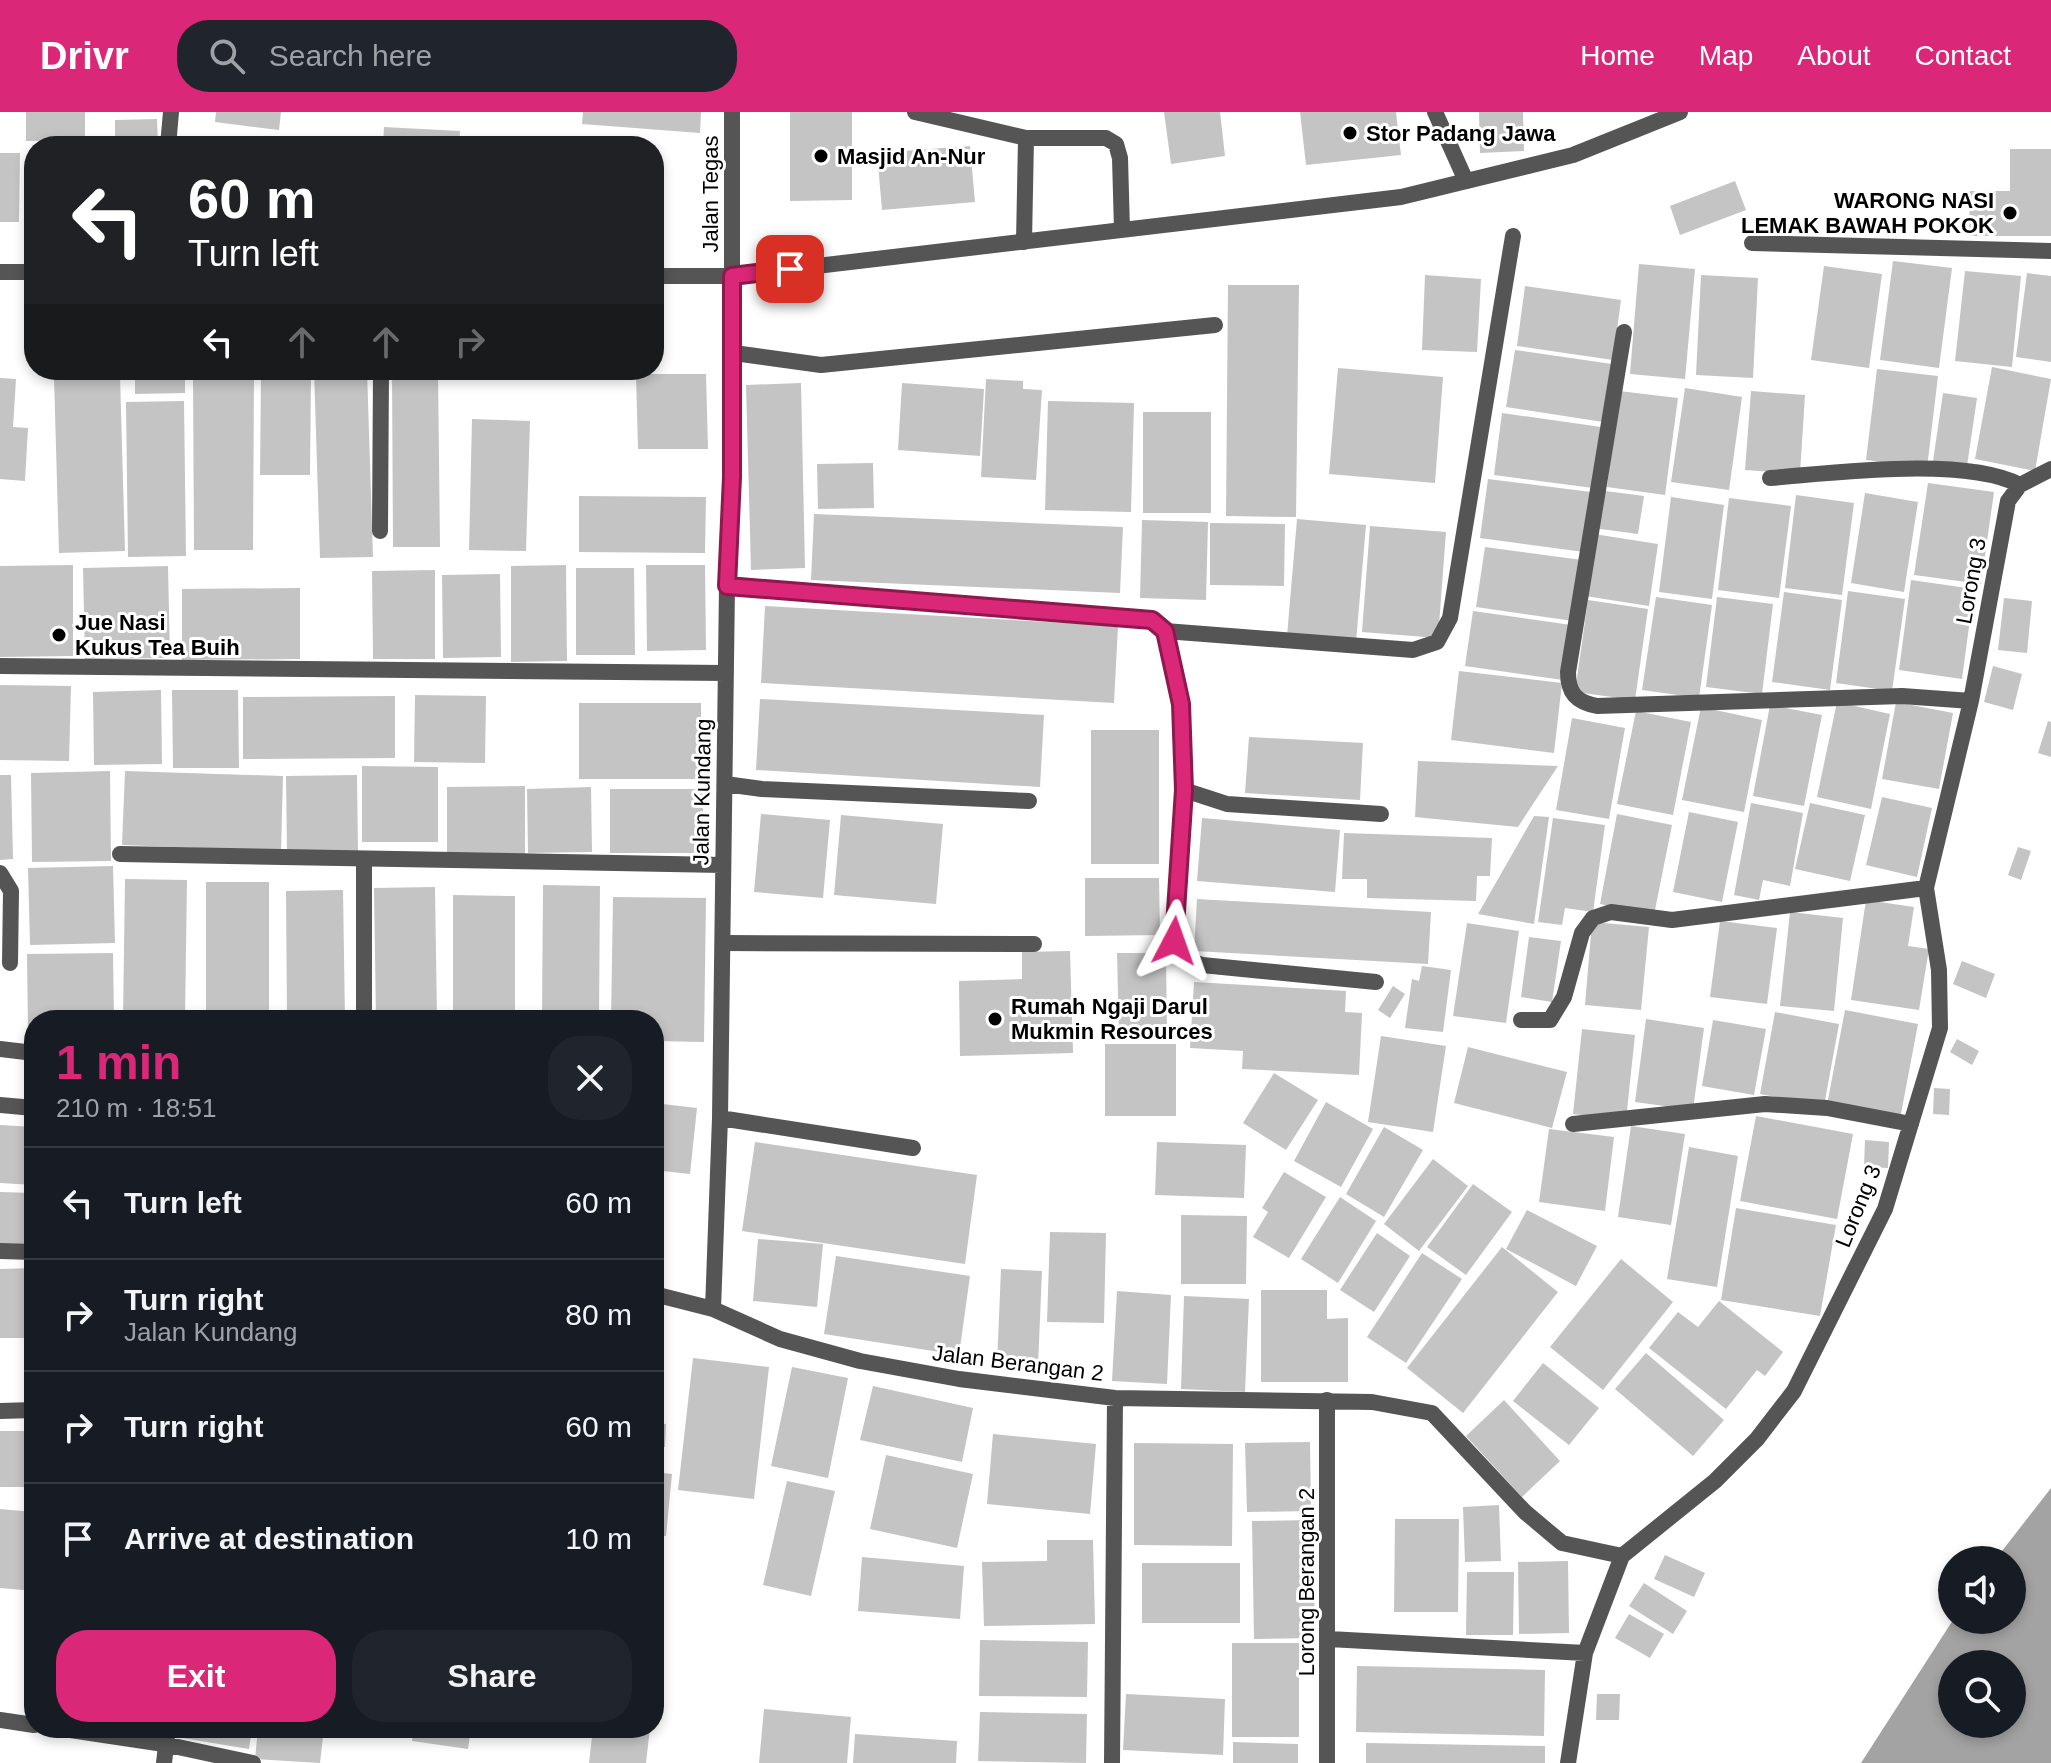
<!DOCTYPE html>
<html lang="en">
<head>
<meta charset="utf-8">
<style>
  :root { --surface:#171b24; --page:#20242c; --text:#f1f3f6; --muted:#9ea1a6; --line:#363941; --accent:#db2777 }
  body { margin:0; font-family:Helvetica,sans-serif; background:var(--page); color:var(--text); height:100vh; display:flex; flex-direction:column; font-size:30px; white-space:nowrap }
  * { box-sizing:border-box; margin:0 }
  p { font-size:26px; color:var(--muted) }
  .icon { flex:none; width:44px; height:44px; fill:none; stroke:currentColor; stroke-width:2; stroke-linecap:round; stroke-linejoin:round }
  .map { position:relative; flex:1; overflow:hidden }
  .panel { position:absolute; left:24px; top:898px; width:640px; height:728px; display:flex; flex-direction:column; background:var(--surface); border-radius:32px; box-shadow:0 4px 12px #0003 }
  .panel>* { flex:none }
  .banner { position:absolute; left:24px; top:24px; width:640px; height:244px; border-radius:32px; box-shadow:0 4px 12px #0003; background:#202124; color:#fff; overflow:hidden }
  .tools { position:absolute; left:1938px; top:1434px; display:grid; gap:16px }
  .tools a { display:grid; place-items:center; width:88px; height:88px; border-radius:50%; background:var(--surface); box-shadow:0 4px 12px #0003; font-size:40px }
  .pin { position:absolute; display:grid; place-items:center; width:68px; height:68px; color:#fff; margin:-34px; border-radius:16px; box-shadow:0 4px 12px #0006 }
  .me { position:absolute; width:88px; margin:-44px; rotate:4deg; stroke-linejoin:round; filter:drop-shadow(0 0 6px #0008) }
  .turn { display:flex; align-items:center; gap:28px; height:168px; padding:0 32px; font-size:36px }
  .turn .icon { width:104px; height:104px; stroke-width:2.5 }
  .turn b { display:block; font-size:56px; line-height:68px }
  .lanes { display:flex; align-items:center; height:76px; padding:0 32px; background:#0003; justify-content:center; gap:40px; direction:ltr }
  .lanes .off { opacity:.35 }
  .round { display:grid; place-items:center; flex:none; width:84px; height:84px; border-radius:32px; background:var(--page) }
  .summary { display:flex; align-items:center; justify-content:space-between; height:136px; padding:0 32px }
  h1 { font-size:48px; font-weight:700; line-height:60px; color:var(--accent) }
  .button { display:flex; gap:16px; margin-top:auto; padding:16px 32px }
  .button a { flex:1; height:92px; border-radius:32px; background:var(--accent); color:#fff; font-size:32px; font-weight:700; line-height:92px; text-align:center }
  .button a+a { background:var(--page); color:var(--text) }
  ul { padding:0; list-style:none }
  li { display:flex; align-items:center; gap:24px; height:112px; padding:0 32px; border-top:2px solid var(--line) }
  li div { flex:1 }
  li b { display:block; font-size:30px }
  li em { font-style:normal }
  header { display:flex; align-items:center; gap:48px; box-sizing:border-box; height:112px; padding:0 40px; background:var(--accent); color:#fff }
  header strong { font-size:38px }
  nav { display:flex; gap:44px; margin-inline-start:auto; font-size:28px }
  .search { width:560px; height:72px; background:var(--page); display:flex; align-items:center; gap:20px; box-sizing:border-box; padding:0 28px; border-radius:32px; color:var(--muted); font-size:30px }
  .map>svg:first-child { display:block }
</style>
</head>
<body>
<header>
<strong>Drivr</strong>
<div class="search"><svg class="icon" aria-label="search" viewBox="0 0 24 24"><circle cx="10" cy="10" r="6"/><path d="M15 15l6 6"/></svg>Search here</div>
<nav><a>Home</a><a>Map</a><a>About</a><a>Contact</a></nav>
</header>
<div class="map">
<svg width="2051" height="1651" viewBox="0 0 2051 1651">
  <rect width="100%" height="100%" fill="#fff"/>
  <!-- water -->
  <path fill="#a3a3a3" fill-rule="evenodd" d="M2051,1376V1651H1861L1953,1508H2012V1448H1995ZM1952,1552H2012V1612H1952Z"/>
  <!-- building -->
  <path fill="#c4c4c4" d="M26,0H85V28L26,29Z
    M216,0H281L279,18L215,10Z
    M583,0H701L700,21L582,12Z
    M790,0H852V88L790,89Z
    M1164,0H1220L1225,44L1171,52Z
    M1300,0H1396L1401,43L1306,53Z
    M1479,0H1523L1524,39L1480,41Z
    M157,7L158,34H115V8Z
    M384,15L460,19L459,34H383Z
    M297,29H332V34H297Z
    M970,34L975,90L882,98L877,41Z
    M2010,37H2051V124H1969L1970,79H2010Z
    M0,41H20L19,110H0Z
    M1735,69L1746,98L1680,123L1670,94Z
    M1893,149L1952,156L1939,256L1880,248Z
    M1639,152L1695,157L1685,267L1630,262Z
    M1824,154L1882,162L1869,256L1811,248Z
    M1965,159L2021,164L2012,255L1955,249Z
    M2027,161L2051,164V250L2016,245Z
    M1425,163L1481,167L1477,240L1422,238Z
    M1701,163L1758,166L1753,266L1696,263Z
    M1228,173H1299L1296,405L1226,404Z
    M1525,174L1621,188L1613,248L1517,234Z
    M1515,238L1612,252L1603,310L1506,295Z
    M1992,255L2051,267L2035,359L1975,347Z
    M1338,256L1443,265L1435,371L1329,362Z
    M1877,257L1938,264L1927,356L1866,348Z
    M135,258H185V281L135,282Z
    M314,258H367L373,445L320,446Z
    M392,258H438L440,435H393Z
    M636,262H706L708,337H638Z
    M261,263L311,264L310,363H260Z
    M120,264L125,439L59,441L54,265Z
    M193,264H254L253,438H194Z
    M0,266L16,267L13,315L28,316L25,369L0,367Z
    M986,267L1023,269V277L1042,278L1036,368L981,365Z
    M801,271L805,456L751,458L746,273Z
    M902,271L984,277L980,344L898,338Z
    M1685,276L1742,285L1729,378L1671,370Z
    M1619,279L1678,286L1665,383L1607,375Z
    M1751,279L1805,283L1800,362L1745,358Z
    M1943,281L1977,286L1967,354L1933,349Z
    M184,289L186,444L128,445L126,290Z
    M1048,289L1134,291L1131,400L1045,398Z
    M1143,300H1211V401H1143Z
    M1502,301L1601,315L1593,376L1494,363Z
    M472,307L530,309L526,439L469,438Z
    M873,351L874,396L818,397L817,352Z
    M1488,367L1591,380L1584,440L1480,426Z
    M1928,371L1994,380L1981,472L1914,463Z
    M1598,378L1644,384L1638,422L1593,416Z
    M1865,381L1918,390L1904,480L1851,471Z
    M1796,383L1854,391L1842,483L1785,476Z
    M579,384L706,385L705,441L579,440Z
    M1671,385L1724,393L1712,487L1659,480Z
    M1729,386L1791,394L1779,486L1718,478Z
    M814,402L1123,415L1120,481L811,468Z
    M1297,407L1366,413L1356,530L1287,524Z
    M1142,408L1208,410L1206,488L1140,486Z
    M1210,411L1285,412L1284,474L1210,473Z
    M1370,414L1446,420L1438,526L1362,520Z
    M1594,422L1658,432L1649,494L1585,484Z
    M1485,435L1582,448L1573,509L1476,495Z
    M73,453V544L0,545V454Z
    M566,453L567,549L511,550V454Z
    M646,453H705L706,538L647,539Z
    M168,454L170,546L85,547L83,456Z
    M576,456H634L635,543H576Z
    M435,458V547H373L372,459Z
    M500,462L501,545L443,546L442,463Z
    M1911,468L1974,477L1962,567L1899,558Z
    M300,476V547L182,548V477Z
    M1848,479L1905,487L1892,579L1836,571Z
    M1784,480L1842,488L1830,578L1772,570Z
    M1656,485L1712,493L1699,586L1642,578Z
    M1717,485L1773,492L1762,582L1706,575Z
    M2004,486L2032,489L2027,541L1998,538Z
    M1588,488L1648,497L1635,588L1575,580Z
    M765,494L1118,514L1114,591L761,571Z
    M1473,499L1571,513L1563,568L1465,554Z
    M1993,554L2022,562L2013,598L1984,590Z
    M1459,559L1562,571L1554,641L1451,628Z
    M0,573L71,574L69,649L0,648Z
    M161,578L162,652L94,653L93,580Z
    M172,578H238L239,656H173Z
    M415,583L486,584L485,651L414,650Z
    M395,584V646L243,647V585Z
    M760,587L1044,603L1040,675L756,658Z
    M1837,590L1890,602L1871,697L1817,685Z
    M1896,590L1953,601L1939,677L1882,667Z
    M579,591H701V667H579Z
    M1770,593L1822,603L1804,694L1753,684Z
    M1701,595L1762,608L1744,700L1682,688Z
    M1636,599L1691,610L1673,703L1617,692Z
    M1572,606L1625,616L1609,707L1556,698Z
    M2048,609L2051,610V645L2038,641Z
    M1091,618H1159V752H1091Z
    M1249,625L1363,631L1360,688L1245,681Z
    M1418,649L1558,654L1518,715L1415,705Z
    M362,654L438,655V730H362Z
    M110,659L111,749L32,750L31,661Z
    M125,659L283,664L281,739L122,733Z
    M0,663H11L13,747L0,748Z
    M357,663L358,741L287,742L286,664Z
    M525,674V745L447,746V675Z
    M591,675L592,740L528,741L527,677Z
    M610,677H703V741H610Z
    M1882,685L1932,696L1917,765L1866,753Z
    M1751,691L1803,701L1790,774L1763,768L1759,788L1734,783Z
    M1810,691L1865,703L1850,769L1795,757Z
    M1689,700L1738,710L1722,790L1673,780Z
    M761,702L830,708L823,786L754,780Z
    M1617,702L1672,713L1654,803L1600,792Z
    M841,703L943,712L936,792L834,783Z
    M1534,704L1549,705L1534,812L1478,802Z
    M1202,706L1340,718L1335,780L1197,769Z
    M1553,706L1605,713L1593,800L1565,796L1562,813L1538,810Z
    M1344,721L1492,726L1490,764H1477L1476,789L1367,786V767H1342Z
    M2018,735L2031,739L2021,768L2008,763Z
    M113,754L115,831L30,833L28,756Z
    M1085,766H1159L1160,823L1085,824Z
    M125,767L187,768L185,908H123Z
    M206,770H269V908H206Z
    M543,773L600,774L599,908H542Z
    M435,775L437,908H376L374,776Z
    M343,778L345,908H287L286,779Z
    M453,783L515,784V908H453Z
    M613,785L706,786L704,930L654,929V908H611Z
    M1197,787L1431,800L1428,852L1194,839Z
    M1866,788L1914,795L1908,834L1929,837L1919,898L1851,888Z
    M1790,800L1843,806L1834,899L1780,894Z
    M1720,809L1777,816L1767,892L1710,885Z
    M1592,810L1649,815L1641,898L1585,893Z
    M1467,811L1519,819L1506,911L1453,904Z
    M1529,825L1561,829L1552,890L1521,885Z
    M1070,839L1073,941L960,944L959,869L1022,867V840Z
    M113,841L114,908H34V920H28L27,842Z
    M1117,841H1166L1167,922L1119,924Z
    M1962,849L1995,862L1986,886L1953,872Z
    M1422,854L1451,858L1443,920L1405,916L1412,867L1419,869Z
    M1194,870L1346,879L1345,900L1362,901L1359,963L1242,957L1243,939L1190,936Z
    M1393,874L1405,882L1390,906L1378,898Z
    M1845,898L1918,912L1900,1007L1827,993Z
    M1775,900L1839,912L1824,994L1760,982Z
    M1646,907L1704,916L1693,998L1635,990Z
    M1713,908L1766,917L1754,983L1702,974Z
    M1582,917L1635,923L1626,1008L1573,1002Z
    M1381,924L1446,934L1433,1020L1368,1010Z
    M1957,927L1979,939L1972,953L1950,940Z
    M1105,932H1176V1004H1105Z
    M1468,935L1567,960L1552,1016L1454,991Z
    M1274,961L1318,988L1286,1038L1243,1011Z
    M1934,976L1950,977L1949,1003L1933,1002Z
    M1326,990L1373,1017L1341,1075L1294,1049Z
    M654,991L697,996L690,1062L654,1058Z
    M1756,1004L1853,1022L1837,1107L1740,1089Z
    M0,1013L34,1015V1073L0,1071Z
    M1631,1014L1685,1022L1671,1113L1618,1105Z
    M1384,1015L1423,1038L1384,1105L1346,1082Z
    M1549,1017L1614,1025L1605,1099L1539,1090Z
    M1865,1028L1889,1030L1888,1056L1864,1055Z
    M755,1030L977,1063L965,1152L742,1119Z
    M1157,1030L1246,1033L1244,1086L1155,1083Z
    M1689,1035L1738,1044L1717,1175L1667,1167Z
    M1433,1047L1468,1074L1419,1139L1384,1112Z
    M1284,1060L1326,1085L1289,1146L1253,1125L1268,1100L1262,1096Z
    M1473,1072L1512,1100L1466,1163L1427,1135Z
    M0,1080L34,1081V1136H0Z
    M1340,1085L1376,1109L1338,1171L1301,1147Z
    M1736,1096L1836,1113L1820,1204L1721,1188Z
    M1527,1098L1597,1134L1576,1174L1506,1137Z
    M1181,1103L1247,1104L1246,1172H1181Z
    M1050,1120L1106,1121L1104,1211L1047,1210Z
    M1377,1121L1410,1144L1374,1200L1340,1178Z
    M758,1127L823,1132L817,1195L753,1189Z
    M1502,1135L1558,1180L1463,1301L1407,1256Z
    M1422,1141L1462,1167L1406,1251L1367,1225Z
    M836,1144L970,1164L959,1243L824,1222Z
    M1621,1147L1673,1190L1603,1278L1550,1235Z
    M34,1156V1226H0V1157Z
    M1001,1157L1042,1159L1038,1254L997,1253Z
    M1261,1178H1327V1207L1348,1206V1270H1261Z
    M1117,1179L1171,1183L1167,1272L1112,1269Z
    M1184,1184L1249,1187L1245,1280L1181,1277Z
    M1719,1189L1783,1240L1765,1264L1757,1258L1726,1297L1649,1236L1678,1200L1698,1215Z
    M1646,1241L1724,1308L1693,1344L1615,1277Z
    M693,1246L769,1255L754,1387L678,1378Z
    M1543,1251L1599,1296L1569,1333L1513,1289Z
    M792,1255L848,1266L828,1366L771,1354Z
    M873,1274L973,1296L962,1350L860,1328Z
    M1504,1288L1560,1349L1522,1385L1466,1324Z
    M654,1311L666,1312L665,1335L654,1334Z
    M0,1319H34V1375H0Z
    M993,1322L1096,1332L1090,1402L987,1392Z
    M1310,1330L1311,1399L1247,1400L1245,1331Z
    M1134,1331L1233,1332L1232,1434L1134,1433Z
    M886,1343L973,1362L957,1436L870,1417Z
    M654,1360L672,1362L666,1424L654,1423Z
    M787,1369L835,1379L811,1484L763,1473Z
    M1499,1393L1501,1449L1465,1450L1463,1395Z
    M0,1397L34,1400V1479L0,1476Z
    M1395,1407H1459L1458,1500H1394Z
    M1313,1408L1315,1526L1254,1527L1252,1409Z
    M1047,1428H1093L1095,1512L984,1514L982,1450L1047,1449Z
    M1665,1443L1705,1461L1694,1485L1654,1467Z
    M862,1445L964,1454L960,1507L858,1499Z
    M1568,1449L1569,1521L1519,1522L1518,1450Z
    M1142,1451H1240V1511H1142Z
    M1467,1460H1514L1513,1523H1466Z
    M1644,1471L1687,1499L1673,1522L1629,1494Z
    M1629,1502L1664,1522L1650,1546L1615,1526Z
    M980,1528L1088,1530L1087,1585L979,1584Z
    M1232,1531H1299V1625H1232Z
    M1357,1554L1545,1558L1544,1624L1356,1620Z
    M1126,1582L1225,1587L1223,1643L1123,1638Z
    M1597,1582H1620L1619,1608H1596Z
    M764,1597L851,1605L847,1651H759Z
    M980,1600L1087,1602L1086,1651L978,1649Z
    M178,1616H252L249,1637L176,1625Z
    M258,1616H324L320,1651L255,1647Z
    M414,1616H471L468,1637L412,1629Z
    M593,1616H650L646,1651H589Z
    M855,1622L957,1629L956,1651H853Z
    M1233,1630L1298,1632V1651H1233Z
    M1366,1631L1545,1634V1651H1366Z"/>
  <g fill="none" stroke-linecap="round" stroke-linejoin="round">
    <!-- service -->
    <path stroke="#555" stroke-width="16" d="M1435,0L1466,69
      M734,241L821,253L1215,213
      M380,419L381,258
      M723,831L1034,832
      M364,907V747"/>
    <!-- minor -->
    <path stroke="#555" stroke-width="16" d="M915,0L1026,26
      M168,34L171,0
      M1024,130L1026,26H1106L1116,32L1120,46L1122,118
      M1752,131L2051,139
      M0,160H34
      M654,164H732L1401,85L1573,43L1680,0
      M1624,220L1568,560C1568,581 1576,590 1597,594L1902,584L1971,589
      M1770,366C1834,361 1965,344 2020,373
      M727,474L1152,508L1165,519L1181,592L1184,678L1174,829L1183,847L1202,853L1376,870
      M1165,519L1413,538L1437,530L1450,506L1513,124
      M0,554L726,561
      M725,672L762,677L1029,689
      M1184,678L1227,692L1381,702
      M120,742L723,753
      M0,761L11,779L10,851
      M1521,908H1550L1564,885L1582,821L1593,806L1611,800L1672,808L1926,776
      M0,937L34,941
      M0,993L34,996
      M720,1006L913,1036
      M1573,1012L1765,992L1827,996L1911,1012
      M0,1139L34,1140
      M654,1182L713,1197L780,1227L860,1249L959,1267L1115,1286L1372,1290L1432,1301L1525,1400L1562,1431L1622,1444L1715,1369L1757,1327L1794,1279L1885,1097L1940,916L1939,858L1926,776L1971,589L2008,389L2020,373L2051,357
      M713,1197L720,1006L727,474L732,365V0
      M0,1299L34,1298
      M1329,1527L1585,1541
      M0,1608L34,1613
      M57,1616L164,1632L253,1651
      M164,1651L168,1616
      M1112,1651L1115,1286
      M1327,1651V1288
      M1568,1651L1585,1541L1622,1444"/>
  </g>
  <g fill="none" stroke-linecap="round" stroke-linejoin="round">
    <!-- route casing -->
    <g stroke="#8e194d" stroke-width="20">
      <path id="route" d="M790,157L732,164V365L727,474L1152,508L1165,519L1181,592L1184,678L1174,829"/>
    </g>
    <!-- route -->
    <use href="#route" stroke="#db2777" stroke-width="14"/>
  </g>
  <!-- markers -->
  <g fill="#000" stroke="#fff" stroke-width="3">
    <circle cx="1350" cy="21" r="8"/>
    <circle cx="821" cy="44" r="8"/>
    <circle cx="2010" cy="101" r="8"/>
    <circle cx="59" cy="523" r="8"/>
    <circle cx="995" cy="907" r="8"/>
  </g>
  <g text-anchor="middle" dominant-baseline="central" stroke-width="6" stroke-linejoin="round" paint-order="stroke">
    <!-- poi labels -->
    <g font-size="22" font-weight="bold" fill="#000" stroke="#fff" text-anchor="start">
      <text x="1366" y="21">Stor Padang Jawa</text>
      <text x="837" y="44">Masjid An-Nur</text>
      <text x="1994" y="88" text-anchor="end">WARONG NASI<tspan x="1994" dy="25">LEMAK BAWAH POKOK</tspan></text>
      <text x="75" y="510">Jue Nasi<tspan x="75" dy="25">Kukus Tea Buih</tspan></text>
      <text x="1011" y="894">Rumah Ngaji Darul<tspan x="1011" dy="25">Mukmin Resources</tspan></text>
    </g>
    <!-- street labels -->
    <g font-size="22" fill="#000" stroke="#fff">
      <text transform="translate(710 82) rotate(-90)">Jalan Tegas</text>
      <text transform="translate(1971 469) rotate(-80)">Lorong 3</text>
      <text transform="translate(702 680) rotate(-89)">Jalan Kundang</text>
      <text transform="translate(1858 1094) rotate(-68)">Lorong 3</text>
      <text transform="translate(1018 1251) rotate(7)">Jalan Berangan 2</text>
      <text transform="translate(1306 1470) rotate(-90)">Lorong Berangan 2</text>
    </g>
  </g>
</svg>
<div class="tools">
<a><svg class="icon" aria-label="sound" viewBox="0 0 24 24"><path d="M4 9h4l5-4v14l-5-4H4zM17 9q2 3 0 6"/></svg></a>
<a><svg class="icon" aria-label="search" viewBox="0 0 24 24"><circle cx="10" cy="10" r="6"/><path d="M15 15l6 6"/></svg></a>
</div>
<div class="pin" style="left:790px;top:157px;background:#d93025"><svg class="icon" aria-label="arrive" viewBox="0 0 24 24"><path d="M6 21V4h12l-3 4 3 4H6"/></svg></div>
<svg class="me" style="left:1174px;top:829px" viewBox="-20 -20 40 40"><path d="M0-17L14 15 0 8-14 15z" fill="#db2777" stroke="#fff" stroke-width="4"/></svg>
<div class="banner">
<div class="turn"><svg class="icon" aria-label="left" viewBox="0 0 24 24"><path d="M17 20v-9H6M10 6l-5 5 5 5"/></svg><div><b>60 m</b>Turn left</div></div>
<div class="lanes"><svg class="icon" aria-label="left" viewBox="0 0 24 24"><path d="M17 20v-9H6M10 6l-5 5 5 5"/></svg><svg class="icon off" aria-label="ahead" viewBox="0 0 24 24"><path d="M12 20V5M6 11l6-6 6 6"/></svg><svg class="icon off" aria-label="ahead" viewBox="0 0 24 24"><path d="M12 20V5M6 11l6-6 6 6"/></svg><svg class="icon off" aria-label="right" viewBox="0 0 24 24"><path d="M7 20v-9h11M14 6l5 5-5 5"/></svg></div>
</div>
<section class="panel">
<div class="summary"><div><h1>1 min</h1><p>210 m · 18:51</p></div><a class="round"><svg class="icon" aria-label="close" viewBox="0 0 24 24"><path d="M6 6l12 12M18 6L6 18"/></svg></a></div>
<ul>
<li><svg class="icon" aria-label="left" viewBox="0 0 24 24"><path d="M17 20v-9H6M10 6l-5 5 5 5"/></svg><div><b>Turn left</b></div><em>60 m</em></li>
<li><svg class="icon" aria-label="right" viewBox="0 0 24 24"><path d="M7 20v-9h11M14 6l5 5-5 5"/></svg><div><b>Turn right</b><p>Jalan Kundang</p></div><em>80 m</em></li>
<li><svg class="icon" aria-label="right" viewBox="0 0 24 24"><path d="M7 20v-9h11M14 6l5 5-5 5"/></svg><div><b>Turn right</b></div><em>60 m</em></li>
<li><svg class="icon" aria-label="arrive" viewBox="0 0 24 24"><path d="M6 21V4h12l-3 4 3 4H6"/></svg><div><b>Arrive at destination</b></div><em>10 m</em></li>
</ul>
<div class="button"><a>Exit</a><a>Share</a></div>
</section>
</div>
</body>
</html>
